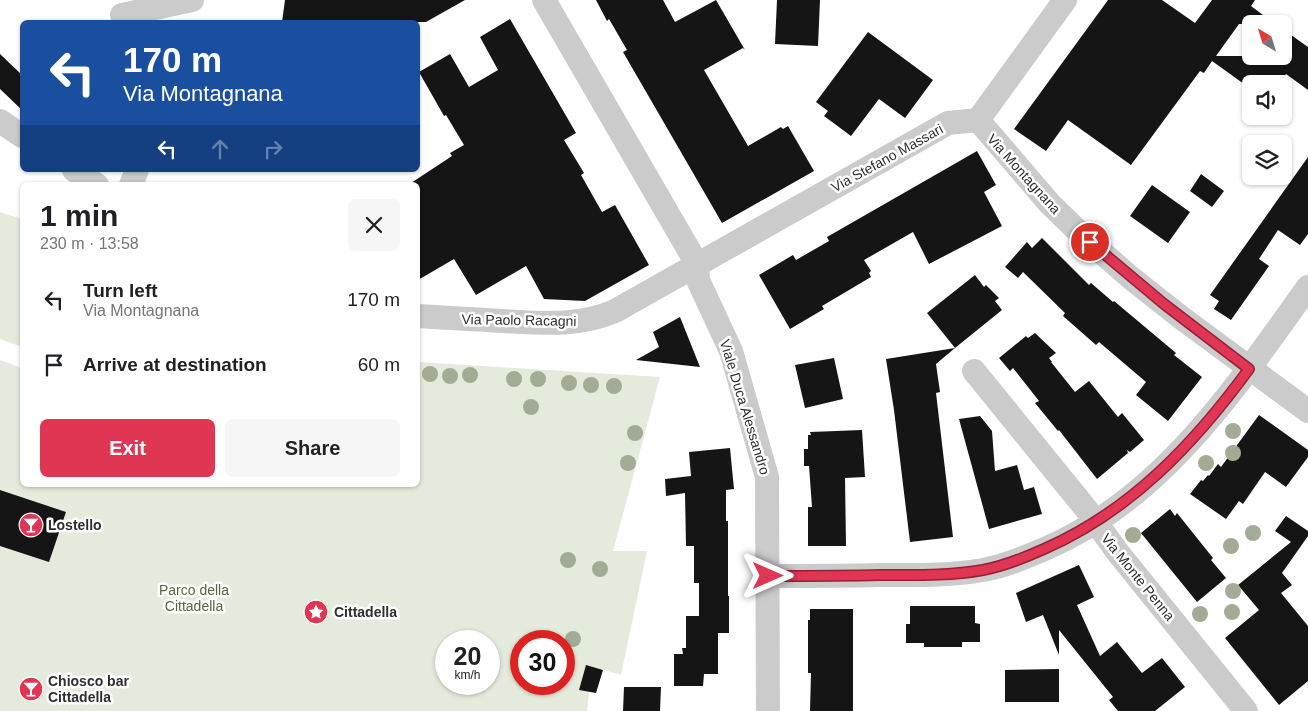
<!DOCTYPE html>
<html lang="en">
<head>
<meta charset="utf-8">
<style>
  :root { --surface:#fff; --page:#f6f6f6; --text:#202124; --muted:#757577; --accent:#e03553 }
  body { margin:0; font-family:Helvetica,sans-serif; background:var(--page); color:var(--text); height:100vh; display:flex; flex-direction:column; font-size:19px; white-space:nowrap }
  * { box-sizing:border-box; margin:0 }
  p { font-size:16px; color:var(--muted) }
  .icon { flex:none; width:28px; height:28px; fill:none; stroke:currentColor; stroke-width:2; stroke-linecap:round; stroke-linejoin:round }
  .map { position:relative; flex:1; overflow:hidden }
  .side { position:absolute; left:20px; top:182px; width:400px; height:305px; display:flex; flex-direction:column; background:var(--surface); border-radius:8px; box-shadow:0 1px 4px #0004 }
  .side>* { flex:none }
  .top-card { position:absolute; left:20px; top:20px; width:400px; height:152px; border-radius:8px; box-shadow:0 1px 4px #0004; background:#1a4fa0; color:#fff; overflow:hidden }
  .needle { width:32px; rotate:322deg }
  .controls { position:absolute; left:1242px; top:15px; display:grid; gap:10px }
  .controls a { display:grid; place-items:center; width:50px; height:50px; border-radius:8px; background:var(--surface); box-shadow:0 1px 4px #0004; font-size:25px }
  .speed { position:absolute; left:435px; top:630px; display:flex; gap:10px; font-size:25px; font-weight:700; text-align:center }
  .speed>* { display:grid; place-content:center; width:65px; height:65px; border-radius:50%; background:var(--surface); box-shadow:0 1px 4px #0004; line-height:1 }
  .speed small { font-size:12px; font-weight:400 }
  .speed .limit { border:8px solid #d22; background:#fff; color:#111 }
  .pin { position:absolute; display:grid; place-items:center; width:42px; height:42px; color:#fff; margin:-21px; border:2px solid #fff; border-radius:50%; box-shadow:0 1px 5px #0007 }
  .me { position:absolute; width:55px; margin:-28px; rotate:90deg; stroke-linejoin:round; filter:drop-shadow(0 0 4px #0008) }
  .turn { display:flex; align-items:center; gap:18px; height:105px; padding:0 20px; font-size:22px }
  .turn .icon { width:65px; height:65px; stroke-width:2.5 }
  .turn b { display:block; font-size:35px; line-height:42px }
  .lanes { display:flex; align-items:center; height:48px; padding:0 20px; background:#0003; justify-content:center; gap:25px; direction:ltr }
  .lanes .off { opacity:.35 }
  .round { display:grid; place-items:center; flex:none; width:52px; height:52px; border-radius:8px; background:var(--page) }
  .headline { display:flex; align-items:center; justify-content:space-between; height:85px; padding:0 20px }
  h1 { font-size:30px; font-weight:600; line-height:38px }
  .cta { display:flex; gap:10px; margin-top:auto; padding:10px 20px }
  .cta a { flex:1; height:58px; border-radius:8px; background:var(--accent); color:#fff; font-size:20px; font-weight:600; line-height:58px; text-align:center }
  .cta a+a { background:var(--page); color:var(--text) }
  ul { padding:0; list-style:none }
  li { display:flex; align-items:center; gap:15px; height:65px; padding:0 20px }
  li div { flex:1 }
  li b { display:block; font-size:19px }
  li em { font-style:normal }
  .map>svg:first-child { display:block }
</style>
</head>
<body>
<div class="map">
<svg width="1308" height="711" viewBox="0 0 1308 711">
  <rect width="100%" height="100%" fill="#fff"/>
  <!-- green -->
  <path fill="#e5ebdc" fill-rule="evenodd" d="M0,212L22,219V347L0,339Z
    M0,360L22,368V485H418V362L660,377L613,551H647L621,675L586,665L579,690L589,692L587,711H0ZM446,641H489V684H446ZM521,641H564V684H521Z"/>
  <!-- building -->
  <path fill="#151515" d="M285,0H465L426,22H282Z
    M596,0H663L675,22L716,0L745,50L743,48L704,70L748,146L781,127L783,129L788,126L814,171L722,223L623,52L627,50L609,19L607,21Z
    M777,0H820L818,46L775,44Z
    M1108,0H1162L1195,23L1212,0H1255L1251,6L1275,24H1239L1216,56H1284V30L1308,47V90L1286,74L1279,84H1244L1212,61L1204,73L1200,71L1131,165L1068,120L1046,151L1014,129Z
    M510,19L576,133L564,140L584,173L581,175L602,212L615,205L649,265L585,301L544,299L526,266L476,295L454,259L418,280V185H412L411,183L452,156L450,153L464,145L446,115L444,116L419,72L450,54L469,87L498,70L480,37Z
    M868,32L933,80L905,118L879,99L851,136L824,116L828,111L816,102Z
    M0,54L22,75V110L0,89Z
    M977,151L996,185L984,192L1002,226L929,264L913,232L864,260L871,271L869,273L871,277L822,306L824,309L790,329L759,275L793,255L796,260L829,241L827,237Z
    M1308,157V234L1300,245L1278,230L1259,259L1269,266L1231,320L1214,309L1219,301L1210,295Z
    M1201,174L1224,191L1212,207L1190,191Z
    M1152,185L1190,212L1168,243L1130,216Z
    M1042,238L1089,285L1091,283L1113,302L1114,301L1176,353L1174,355L1202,377L1168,421L1136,395L1146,382L1099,342L1096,345L1063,316L1065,313L1023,272L1018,278L1005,267L1027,242L1032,248Z
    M975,275L984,287L986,285L999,298L995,301L1002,310L955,348L927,313Z
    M680,317L700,367L636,360L659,347L653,332Z
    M1035,333L1056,353L1049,358L1052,362H1051L1075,392L1089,381L1118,417L1122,413L1144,440L1130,452L1127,450L1128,453L1097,479L1059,430L1058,431L1035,403L1039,401L1013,368L1010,371L999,358L1026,336L1028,338Z
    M955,348L936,364L940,392L936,393L953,537L910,542L894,410L886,359Z
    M834,358L843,399L805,408L795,365Z
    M1259,415L1308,450V457L1286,487L1265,472L1243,504L1239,501L1226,519L1190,494L1201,480L1203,481L1208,475L1209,476L1218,464L1221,467Z
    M980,416L992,431L995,471L1017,465L1024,490L1034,487L1042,514L989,529L959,419Z
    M862,430L865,477L845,478L846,546H808V507H812L809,466H804V449H808V435H811L810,432Z
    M730,448L734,489L726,490V521H728V596H729V633H718V674H704L703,686H674V654H683L682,648H686V616H699V583H694V546H686L685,493L666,496L665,479L691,476L689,452Z
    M0,490L66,512L49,562L0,546Z
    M1170,509L1175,516L1177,513L1213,558L1211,560L1226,578L1197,602L1141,533Z
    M1286,516L1308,531V536L1282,573L1292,585L1281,593L1308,626V681L1279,705L1225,638L1259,610L1238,585L1291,542L1275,531Z
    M1079,565L1094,597L1077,605L1100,656L1117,642L1142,673L1162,658L1185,687L1155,711H1118L1109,700L1113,697L1059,630V655L1043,615L1026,622L1016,593Z
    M910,606H975V623L980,624V642H962V647H924V643H906V624H910Z
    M810,609H853V711H810L811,673H808V620H810Z
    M586,665L603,670L596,693L579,690Z
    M1059,669V702H1005V670Z
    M624,687H661L660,711H623Z"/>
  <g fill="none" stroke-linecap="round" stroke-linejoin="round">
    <!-- street -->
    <path stroke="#cbcbcb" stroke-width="24" d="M544,0L697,264L698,280L731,351L767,477L768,711
      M122,15L192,0
      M978,120L1050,204L1082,235L1131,278L1183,319L1308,411
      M0,121L22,136
      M74,170L97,185
      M131,185L137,170
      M418,316C446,318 474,319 502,321C541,323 578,327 615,311L948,123L978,120L1065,0
      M974,371L1087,510L1119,554L1246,711
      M768,576C805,576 843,576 881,575C915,575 949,576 983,570C1005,566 1026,557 1047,548C1164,497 1236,387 1308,287"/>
  </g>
  <!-- trees -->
  <g fill="#a2ac94">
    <circle cx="430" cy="374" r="8"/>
    <circle cx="470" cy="375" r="8"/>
    <circle cx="450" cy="376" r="8"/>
    <circle cx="514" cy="379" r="8"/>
    <circle cx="538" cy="379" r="8"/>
    <circle cx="569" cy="383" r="8"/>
    <circle cx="591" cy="385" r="8"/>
    <circle cx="614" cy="386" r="8"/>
    <circle cx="531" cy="407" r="8"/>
    <circle cx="1233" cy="431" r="8"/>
    <circle cx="635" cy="433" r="8"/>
    <circle cx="1233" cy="453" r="8"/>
    <circle cx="628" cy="463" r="8"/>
    <circle cx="1206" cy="463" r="8"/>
    <circle cx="1253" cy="533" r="8"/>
    <circle cx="1133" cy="535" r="8"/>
    <circle cx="1231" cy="546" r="8"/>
    <circle cx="568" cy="560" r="8"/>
    <circle cx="600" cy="569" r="8"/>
    <circle cx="1233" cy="591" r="8"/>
    <circle cx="1232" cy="612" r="8"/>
    <circle cx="1200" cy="614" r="8"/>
    <circle cx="573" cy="639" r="8"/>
  </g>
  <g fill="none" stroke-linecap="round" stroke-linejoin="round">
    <!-- route casing -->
    <g stroke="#922236" stroke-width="12">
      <path id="route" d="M768,576C806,576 843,576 881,575C915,575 950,576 983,570C1005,566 1024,558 1044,549C1131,511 1194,444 1249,369L1164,304L1090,242"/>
    </g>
    <!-- route -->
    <use href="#route" stroke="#e03553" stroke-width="9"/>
  </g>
  <!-- icons -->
  <defs>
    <g id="bar-disc" transform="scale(1.25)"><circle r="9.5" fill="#e03553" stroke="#fff"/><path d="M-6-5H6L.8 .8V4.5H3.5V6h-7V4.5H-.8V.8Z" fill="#fff"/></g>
    <g id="sight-disc" transform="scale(1.25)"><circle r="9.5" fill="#e03553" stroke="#fff"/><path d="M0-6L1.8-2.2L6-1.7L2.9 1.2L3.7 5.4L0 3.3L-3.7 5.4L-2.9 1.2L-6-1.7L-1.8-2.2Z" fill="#fff"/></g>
  </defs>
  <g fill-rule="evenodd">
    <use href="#bar-disc" x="31" y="525"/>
    <use href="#sight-disc" x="316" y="612"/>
    <use href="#bar-disc" x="31" y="689"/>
  </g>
  <g text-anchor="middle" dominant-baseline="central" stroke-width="5" stroke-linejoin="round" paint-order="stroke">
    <!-- street labels -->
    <g font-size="14" fill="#2e2e2e" stroke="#fff">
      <text transform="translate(887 158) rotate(-29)">Via Stefano Massari</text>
      <text transform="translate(1024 174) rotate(48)">Via Montagnana</text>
      <text transform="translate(519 320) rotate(1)">Via Paolo Racagni</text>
      <text transform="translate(745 407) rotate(73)">Viale Duca Alessandro</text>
      <text transform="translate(1138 577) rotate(51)">Via Monte Penna</text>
    </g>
    <!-- poi labels -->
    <g font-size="14" font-weight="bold" fill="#2e2e2e" stroke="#fff" text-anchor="start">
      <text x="48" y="525">Lostello</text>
      <text x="334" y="612">Cittadella</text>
      <text x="48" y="681">Chiosco bar<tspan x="48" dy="16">Cittadella</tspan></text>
    </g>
    <!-- park labels -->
    <g font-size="14" fill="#55683d" stroke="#fff">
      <text x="194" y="590">Parco della<tspan x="194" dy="16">Cittadella</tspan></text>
    </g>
  </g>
</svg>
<div class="controls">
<a><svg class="needle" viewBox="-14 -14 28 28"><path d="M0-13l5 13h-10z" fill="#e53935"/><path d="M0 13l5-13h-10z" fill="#757577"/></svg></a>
<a><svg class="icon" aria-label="sound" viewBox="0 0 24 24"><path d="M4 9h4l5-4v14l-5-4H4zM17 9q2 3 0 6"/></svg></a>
<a><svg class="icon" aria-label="layers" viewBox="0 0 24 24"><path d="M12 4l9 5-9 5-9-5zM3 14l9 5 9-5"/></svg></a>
</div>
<div class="speed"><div>20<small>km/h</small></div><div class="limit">30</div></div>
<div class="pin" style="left:1090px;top:242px;background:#d93025"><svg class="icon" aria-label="arrive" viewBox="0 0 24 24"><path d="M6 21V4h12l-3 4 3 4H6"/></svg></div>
<svg class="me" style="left:768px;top:576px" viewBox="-20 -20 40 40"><path d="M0-17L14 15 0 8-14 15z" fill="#e03553" stroke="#fff" stroke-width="4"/></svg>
<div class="top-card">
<div class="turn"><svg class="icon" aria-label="left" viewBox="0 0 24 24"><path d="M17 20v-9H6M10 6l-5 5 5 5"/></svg><div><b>170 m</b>Via Montagnana</div></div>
<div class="lanes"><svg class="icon" aria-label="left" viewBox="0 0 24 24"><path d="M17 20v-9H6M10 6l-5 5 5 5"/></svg><svg class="icon off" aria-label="ahead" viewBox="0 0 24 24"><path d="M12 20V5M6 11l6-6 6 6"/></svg><svg class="icon off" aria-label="right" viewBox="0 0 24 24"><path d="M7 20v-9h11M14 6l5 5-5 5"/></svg></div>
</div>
<section class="side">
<div class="headline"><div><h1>1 min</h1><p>230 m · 13:58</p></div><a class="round"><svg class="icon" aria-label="close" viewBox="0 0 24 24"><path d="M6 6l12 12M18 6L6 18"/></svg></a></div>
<ul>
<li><svg class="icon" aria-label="left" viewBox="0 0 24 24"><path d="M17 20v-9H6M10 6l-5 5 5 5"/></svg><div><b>Turn left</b><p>Via Montagnana</p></div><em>170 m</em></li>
<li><svg class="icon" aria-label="arrive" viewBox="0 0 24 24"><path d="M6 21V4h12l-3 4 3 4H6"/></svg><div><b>Arrive at destination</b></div><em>60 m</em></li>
</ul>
<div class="cta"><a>Exit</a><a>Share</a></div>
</section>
</div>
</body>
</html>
